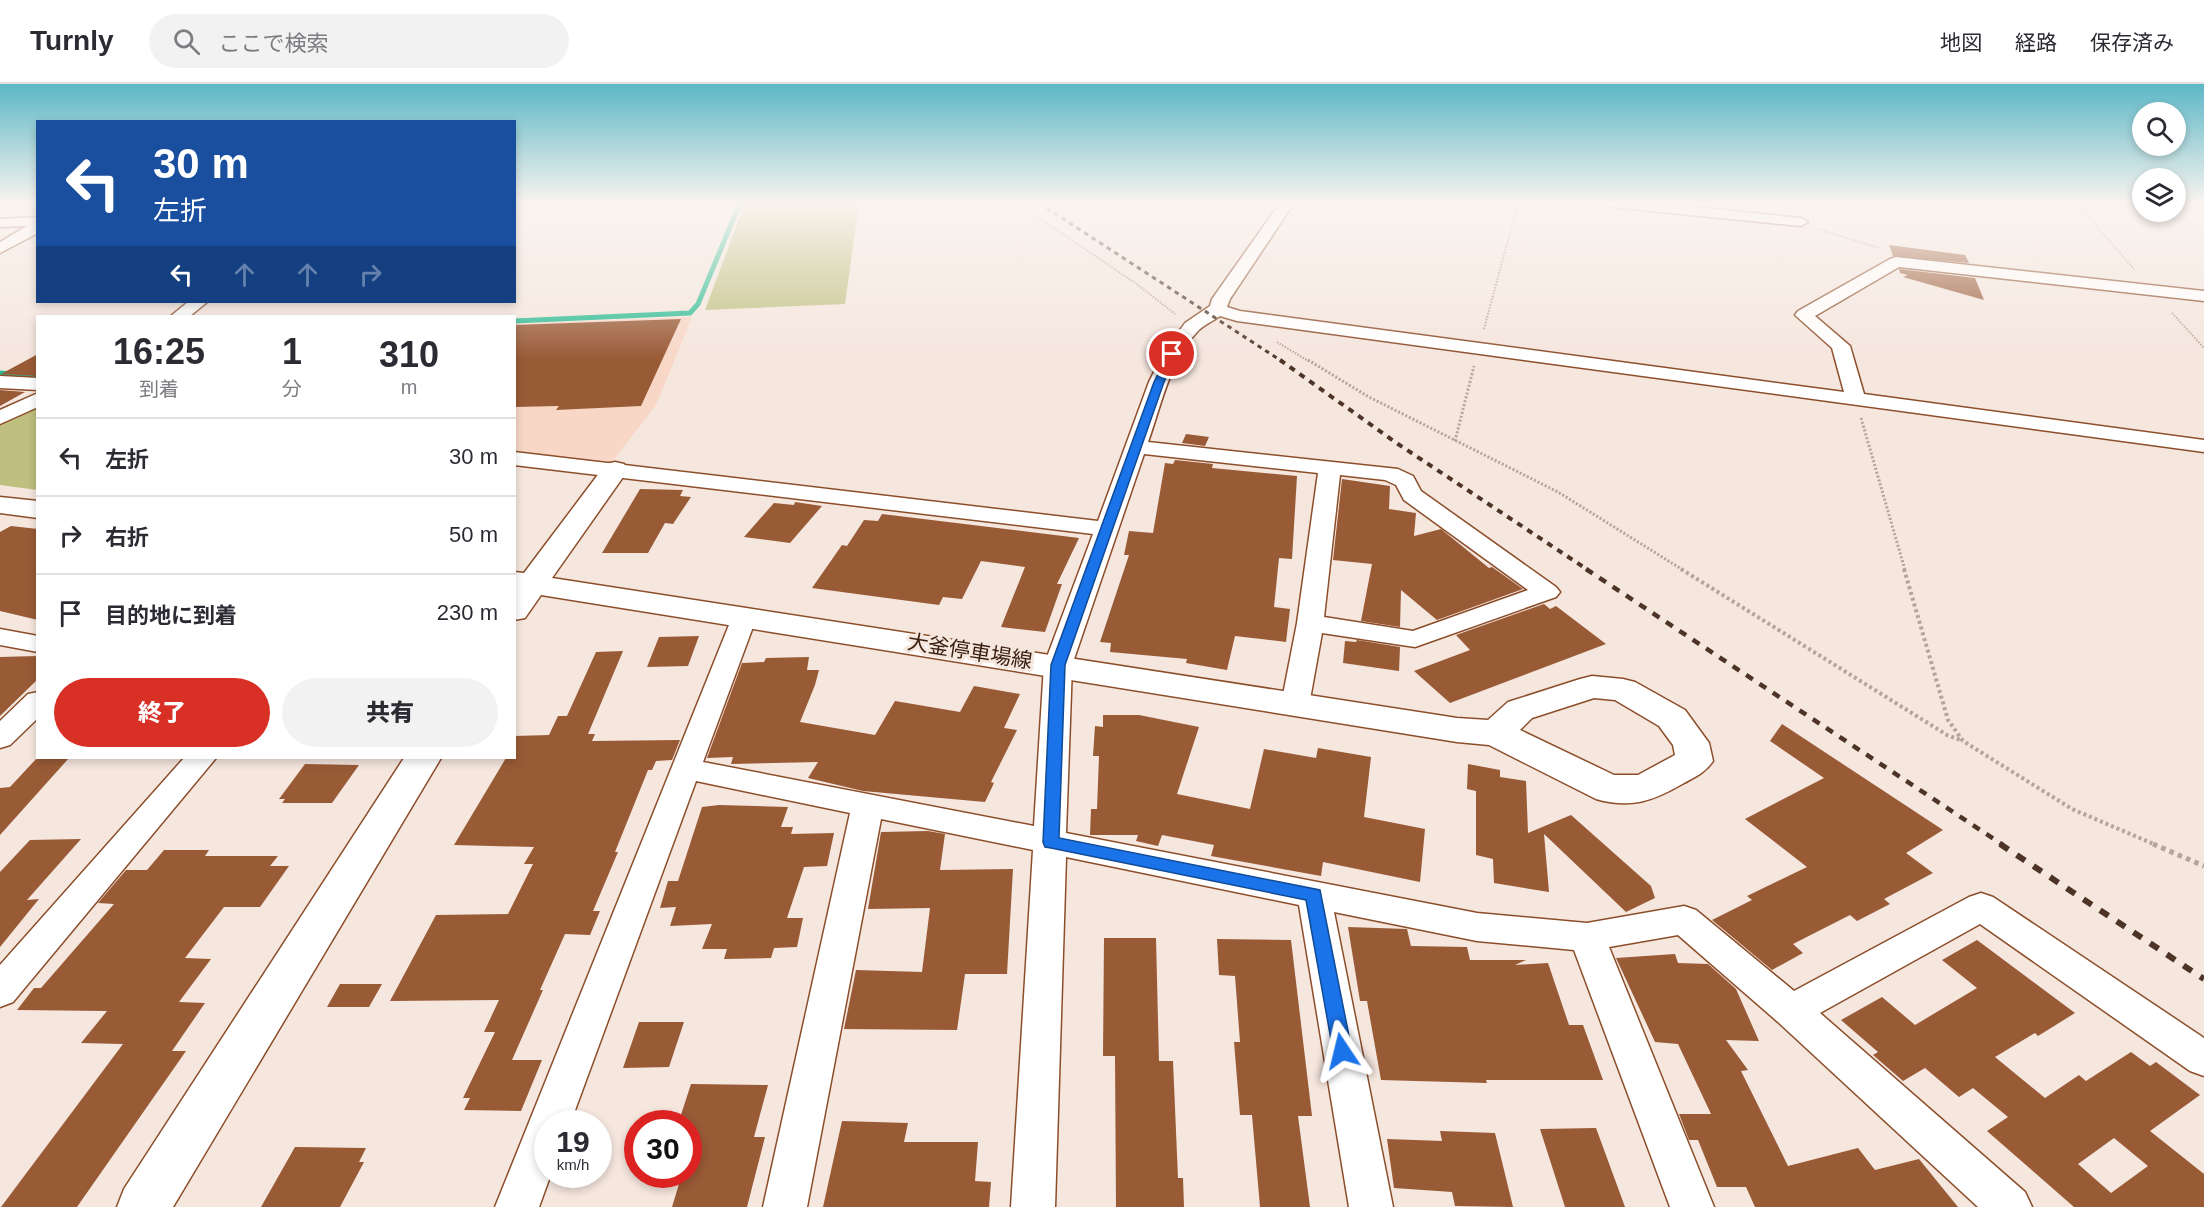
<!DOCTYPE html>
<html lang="ja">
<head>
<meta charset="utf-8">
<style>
  :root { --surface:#fff; --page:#f2f2f3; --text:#2b2b33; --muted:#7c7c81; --line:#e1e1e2; --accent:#d93025 }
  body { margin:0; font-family:Arial,"Noto Sans JP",sans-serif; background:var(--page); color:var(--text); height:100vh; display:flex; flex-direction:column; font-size:22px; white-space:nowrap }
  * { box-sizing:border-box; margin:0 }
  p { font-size:20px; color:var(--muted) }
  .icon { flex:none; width:33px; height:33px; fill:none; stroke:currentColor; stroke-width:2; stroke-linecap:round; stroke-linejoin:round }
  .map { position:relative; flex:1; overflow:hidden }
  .details { position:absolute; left:36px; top:231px; width:480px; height:444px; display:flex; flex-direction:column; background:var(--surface); border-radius:0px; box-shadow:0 3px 9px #0003 }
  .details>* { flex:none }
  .top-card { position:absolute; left:36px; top:36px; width:480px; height:183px; border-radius:0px; box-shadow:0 3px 9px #0003; background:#1a4fa0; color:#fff; overflow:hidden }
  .tools { position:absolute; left:2132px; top:18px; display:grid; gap:12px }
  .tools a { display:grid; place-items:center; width:54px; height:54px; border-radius:50%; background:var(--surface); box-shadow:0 3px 9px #0003; font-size:30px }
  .speed { position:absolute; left:534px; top:1026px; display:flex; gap:12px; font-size:30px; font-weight:700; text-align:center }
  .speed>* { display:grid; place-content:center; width:78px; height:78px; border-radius:50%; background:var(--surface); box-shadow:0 3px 9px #0003; line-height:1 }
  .speed small { font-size:15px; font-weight:400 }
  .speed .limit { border:9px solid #d22; background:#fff; color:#111 }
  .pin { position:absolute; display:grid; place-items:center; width:51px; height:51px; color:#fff; margin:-26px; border:3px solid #fff; border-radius:50%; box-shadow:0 2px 6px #0007 }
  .me { position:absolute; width:66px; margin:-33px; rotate:350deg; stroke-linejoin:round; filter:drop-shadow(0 0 4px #0008) }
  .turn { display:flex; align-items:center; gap:21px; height:126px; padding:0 18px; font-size:27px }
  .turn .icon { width:78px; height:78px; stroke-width:2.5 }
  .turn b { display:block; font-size:42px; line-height:51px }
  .lanes { display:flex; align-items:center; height:57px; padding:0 18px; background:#0003; justify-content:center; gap:30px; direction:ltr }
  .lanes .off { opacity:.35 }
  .eta { display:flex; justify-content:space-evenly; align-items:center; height:102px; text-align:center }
  .eta b { font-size:36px; font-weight:800; line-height:42px }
  .action { display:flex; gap:12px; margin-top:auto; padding:12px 18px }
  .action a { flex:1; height:69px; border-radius:36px; background:var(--accent); color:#fff; font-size:24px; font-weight:800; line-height:69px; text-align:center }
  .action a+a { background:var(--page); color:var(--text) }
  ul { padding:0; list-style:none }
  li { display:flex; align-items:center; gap:18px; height:78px; padding:0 18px; border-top:2px solid var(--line) }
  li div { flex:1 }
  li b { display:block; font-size:22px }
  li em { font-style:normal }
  header { display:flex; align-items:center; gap:36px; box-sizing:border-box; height:84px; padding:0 30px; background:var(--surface); border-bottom:2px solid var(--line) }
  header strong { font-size:28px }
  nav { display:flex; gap:33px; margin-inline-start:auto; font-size:21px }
  .search { width:420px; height:54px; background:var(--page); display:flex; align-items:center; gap:15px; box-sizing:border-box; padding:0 21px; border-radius:33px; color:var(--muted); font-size:22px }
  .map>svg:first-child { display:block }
</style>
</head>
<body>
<header>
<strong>Turnly</strong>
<div class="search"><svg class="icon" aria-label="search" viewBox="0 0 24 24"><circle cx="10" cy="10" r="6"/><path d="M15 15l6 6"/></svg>ここで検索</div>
<nav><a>地図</a><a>経路</a><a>保存済み</a></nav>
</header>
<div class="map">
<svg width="2204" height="1123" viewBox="0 0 2204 1123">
  <rect width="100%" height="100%" fill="#f5e6de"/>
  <!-- built -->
  <path fill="#f8d7c6" d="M692,233L656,321L609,382L515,371L514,240Z"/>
  <!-- green -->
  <path fill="#bfbf7f" d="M745,119H859L845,220L705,226Z
    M37,320V406L0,401V341Z"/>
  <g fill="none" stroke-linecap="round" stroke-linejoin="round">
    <!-- stream-far1 -->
    <path stroke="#2abb92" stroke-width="5" d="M514,237L690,229L698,220L740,119"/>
    <!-- stream -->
    <path stroke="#2abb92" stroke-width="7" d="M0,290L38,293"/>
  </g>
  <!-- building -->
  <path fill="#995a36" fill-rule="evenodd" d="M1889,161L1965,171L1969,179L1893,172Z
    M1899,185L1975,194L1984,216L1903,193L1908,191L1900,189Z
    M681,235L641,322L556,326L559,322L514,323V241Z
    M38,270V292L1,290Z
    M0,306L25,308L0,322Z
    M1186,350L1209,353L1205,362L1182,359Z
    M1175,376L1213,380L1212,384L1297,392L1292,475L1279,474L1274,523L1290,525L1286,558L1235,552L1227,586L1186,579L1187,575L1110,568L1111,559L1100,558L1129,471H1124L1129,447L1153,449L1165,379L1173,380Z
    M1342,395L1390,402L1389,425L1416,429L1414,452L1441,445L1489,484L1492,483L1523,505L1437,536L1401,506L1400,543L1361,537L1372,480L1333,476Z
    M640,405L683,406L680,412L691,413L673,440L665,439L648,469H602Z
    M795,418L822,422L790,459L744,453L774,419L794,421Z
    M882,430L1079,454L1057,500H1062L1045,548L1001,543L1025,483L981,477L962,515L943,513L939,521L812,504L842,461L847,462L864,436L878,437Z
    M11,442L38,445V536L0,527V448Z
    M1544,520L1550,525L1556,522L1606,560L1450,619L1414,587L1470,566L1456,551Z
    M699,552L688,582L647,583L659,553Z
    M1357,556L1400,563L1399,587L1343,579L1345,557L1356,558Z
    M623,567L588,650H595L592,657L680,656L672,676L656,677L652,686H648L615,768H618L593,827H600L590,851L565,850L540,906H543L512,976H542L521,1027L464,1026L470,1014H463L495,948H484L499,916L390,917L436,831L508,830L533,780H524L534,763L454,761L506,674H514V652L549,651L558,632H567L596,568Z
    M38,572V595L0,632V573Z
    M809,573L807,586H819L815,601L800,638L875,651L895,617L960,628L974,602L1020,610L1004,644L1017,646L991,698L994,699L985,718L863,707L808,694L818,678L731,680L733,673L707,674L742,579L764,578L766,574Z
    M1103,631H1139L1199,643L1177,710L1250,725L1264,665L1316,674L1318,664L1371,673L1364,733L1425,745L1420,798L1323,778L1321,792L1211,772L1214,761L1162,751L1158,762L1136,757L1138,751H1090L1091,725H1097L1099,672H1093L1095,642L1103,643Z
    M1782,640L1943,746L1906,769L1933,789L1884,815L1890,820L1857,837L1850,831L1793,860L1803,869L1772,886L1712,836L1752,816L1747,812L1807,783L1745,735L1824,694L1770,657Z
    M37,674H69L0,751V704L10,703Z
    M305,680L359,681L332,719H282L285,715H279Z
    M1468,680L1500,686V693L1526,697L1528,749L1571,731L1651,802L1655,814L1626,828L1544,750L1549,808L1494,799L1493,775L1476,771V707L1467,705Z
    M719,721L788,723L781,743H793L791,750L834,749L827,782L804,783L787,834H803L797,863L774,864L771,874L724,875L727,865H702L712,840L670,842L676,823L660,824L668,797H678L702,723Z
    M928,747L945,750L940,786L1013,785L1007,890H965L957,946L844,945L856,886L922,888L930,824L868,825L881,748Z
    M81,755L27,816L39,815L0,863V788L30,756Z
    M164,766H209L205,772H278L270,782H289L260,823H224L185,874L211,875L179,918L205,919L172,967H186L77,1123H1L123,960L81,959L107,927L17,926L34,904H41L114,820L98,819L126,786H147Z
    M1348,843L1407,845L1411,862L1467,863L1470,876H1526L1515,881L1548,879L1569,941H1583L1603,996H1486L1487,999L1381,996L1367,917H1360Z
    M1104,854H1156L1159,977H1173L1178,1094H1183L1184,1123H1116L1115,972H1103Z
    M1217,855L1291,856L1312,1032H1298L1310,1123H1260L1252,1031H1240L1234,958H1240L1235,892L1219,891Z
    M1977,856L2075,929L2038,952L2035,949L1995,973L2045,1014L2079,991L2086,997L2131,968L2150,982L2156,978L2200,1011L2150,1047L2204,1090V1123H2074L1987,1047L2008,1033L1973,1004L1959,1013L1925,984L1903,997L1873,971L1878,968L1841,936L1882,913L1915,941L1977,904L1942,876ZM2114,1054L2148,1082L2111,1109L2078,1080Z
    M1675,870L1678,879L1708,880L1736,905L1759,957L1726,956L1748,986L1741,987L1788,1082L1858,1064L1875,1086L1919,1075L1958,1123H1755L1746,1103H1717L1698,1056H1689L1679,1030H1711L1678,960L1655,958L1616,874Z
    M340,900H382L369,923H327Z
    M639,938H684L669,983L623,984Z
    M691,1000L768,1001L754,1053H765L747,1123H672L682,1090H688V1040H678Z
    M842,1037L908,1039L904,1058H978L975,1097L991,1098L989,1123H823Z
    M1596,1044L1625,1123H1565L1540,1045Z
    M1440,1047L1495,1049L1513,1123L1455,1122L1452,1108L1394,1104L1387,1055L1442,1057Z
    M295,1063L366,1064L359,1078H364L340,1123H261Z"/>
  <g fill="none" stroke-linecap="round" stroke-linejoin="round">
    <!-- street casing -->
    <g stroke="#8c4e2a" stroke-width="3">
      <path id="street" d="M1280,119H1294L1230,215L1227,223L1240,227L1844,308L1832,264L1795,231L1798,227L1890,175L1896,173L2204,207V217L1899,183L1815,232L1850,262L1864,310L2204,356V368L1237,237L1220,232C1213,237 1203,241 1197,248C1170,276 1161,322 1148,358L1398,385L1413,392L1421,407L1556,503L1560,508L1556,513L1415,563L1322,549L1309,621L1305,628L1295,630L1285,628L1281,621L1297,539L1318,389L1144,370L1072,581L1066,749L1477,829L1587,839L1684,822L1696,826L1794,907L1969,813L1981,809L1993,813L2204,954V992L2190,987L1980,840L1820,929L2025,1108L2032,1123H1978L1778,938L1678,851L1609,863L1714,1123H1670L1574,866L1477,857L1334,828L1393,1123H1349L1299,821L1066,773L1055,1123H1011L1033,766L881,735L807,1123H763L850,729L696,697L570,1040H548V1090H551L539,1123H495L735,526L744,524L753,526L757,532L703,678L1034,742L1044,581L1093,450L514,381V368L1098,437L1149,298L1163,270L1185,239L1210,222L1212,215ZM1340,391L1385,396L1396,401L1404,416L1528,506L1413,547L1324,533Z
        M1604,119H1655L1801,134L1808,138L1801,142L1611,123Z
        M38,133V149L0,169V158L27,142L0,143V135Z
        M188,218H207L190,232H171Z
        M0,292L38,294V306L0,304Z
        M38,309V323L0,340V326Z
        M0,545L38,552V568L0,561Z
        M38,608V634L10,661L0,664V637L28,610Z
        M184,674H216L13,918L0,923V881Z"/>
    </g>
    <!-- secondary casing -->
    <g stroke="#8c4e2a" stroke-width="3">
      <path id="secondary" d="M615,378L624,380L628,386L552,494L1457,634L1488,636L1508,618L1580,595L1592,592L1623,595L1635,598L1685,626L1709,659L1713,677C1706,688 1695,693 1684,699C1653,717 1631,725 1596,715L1489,661L1457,658L541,511L525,534L514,536V488L524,489L606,380ZM1594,614L1615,616L1659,642L1673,661L1675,671L1638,691H1614L1520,646L1532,634Z
        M0,413L38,417V434L0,429Z
        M404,674H441L173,1123H117L124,1105Z"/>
    </g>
    <!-- path-far3 -->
    <path stroke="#b6a399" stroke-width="2" stroke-dasharray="1.5 1.5" stroke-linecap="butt" d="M1017,119L1138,201L1175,230
      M2076,119L2134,185
      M514,120L554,119
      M1818,145L1879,164
      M2172,229L2204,264
      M1484,245L1518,119
      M1277,258L1310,278"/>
    <!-- path-far2 -->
    <path stroke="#b6a399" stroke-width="3" stroke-dasharray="2 2" stroke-linecap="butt" d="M1308,276L1369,313L1558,408L1683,486
      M1861,334L1905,486
      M1455,357L1474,282"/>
    <!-- path-far1 -->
    <path stroke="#b6a399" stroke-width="4" stroke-dasharray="3 3" stroke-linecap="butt" d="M1681,485L1947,651L1963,657
      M1904,485L1948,636L1963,657L2072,725L2156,761"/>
    <!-- path -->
    <path stroke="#b6a399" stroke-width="5" stroke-dasharray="4.5 4.5" stroke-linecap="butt" d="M2153,760L2204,782"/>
    <!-- street -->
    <use href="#street" fill="#fff" fill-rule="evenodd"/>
    <!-- secondary -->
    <use href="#secondary" fill="#fff" fill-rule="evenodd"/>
    <!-- rail-far3 -->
    <path stroke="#4d3426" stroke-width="3" stroke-dasharray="4.5 4.5" stroke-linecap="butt" d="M1039,119L1283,278"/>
    <!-- rail-far2 -->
    <path stroke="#4d3426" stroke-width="4" stroke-dasharray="6 6" stroke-linecap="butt" d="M1280,276L1398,360L1588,486"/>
    <!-- rail-far1 -->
    <path stroke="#4d3426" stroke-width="4.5" stroke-dasharray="8 8" stroke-linecap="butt" d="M1586,485L2003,761"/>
    <!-- rail -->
    <path stroke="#4d3426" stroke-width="6" stroke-dasharray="10 10" stroke-linecap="butt" d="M2000,760L2204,895"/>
  </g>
  <!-- sky -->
  <linearGradient id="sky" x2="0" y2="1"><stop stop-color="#5cb7c6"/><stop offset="0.43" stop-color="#faf4f0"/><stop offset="1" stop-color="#faf4f0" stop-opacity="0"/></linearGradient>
  <rect width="2204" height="276" fill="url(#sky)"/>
  <!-- route -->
  <path fill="#1a73e8" stroke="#114b97" stroke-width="1.5" d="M1172,267L1177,270L1164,298L1065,581L1059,754L1320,806L1352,967L1349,973L1342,976L1335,973L1333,967L1306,816L1051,764L1045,763L1043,758L1051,581L1154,298L1168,270Z"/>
  <g text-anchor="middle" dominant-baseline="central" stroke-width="6" stroke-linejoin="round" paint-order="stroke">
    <!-- street labels -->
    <g font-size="21" fill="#371d0e" stroke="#f5e6de">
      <text transform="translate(970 567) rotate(9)">大釜停車場線</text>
    </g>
  </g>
</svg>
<div class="tools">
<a><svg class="icon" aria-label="search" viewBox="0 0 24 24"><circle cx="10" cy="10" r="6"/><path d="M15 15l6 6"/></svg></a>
<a><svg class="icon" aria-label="layers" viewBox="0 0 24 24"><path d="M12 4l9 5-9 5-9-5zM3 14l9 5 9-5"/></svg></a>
</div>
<div class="speed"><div>19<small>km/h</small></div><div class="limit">30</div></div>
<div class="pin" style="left:1172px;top:270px;background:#d93025"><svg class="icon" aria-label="arrive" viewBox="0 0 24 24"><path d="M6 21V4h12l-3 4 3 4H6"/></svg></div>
<svg class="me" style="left:1342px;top:967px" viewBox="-20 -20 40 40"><path d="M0-17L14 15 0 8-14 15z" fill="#1a73e8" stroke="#fff" stroke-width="4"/></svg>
<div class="top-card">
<div class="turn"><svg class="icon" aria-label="left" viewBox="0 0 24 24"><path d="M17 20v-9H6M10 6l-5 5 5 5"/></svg><div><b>30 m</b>左折</div></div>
<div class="lanes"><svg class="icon" aria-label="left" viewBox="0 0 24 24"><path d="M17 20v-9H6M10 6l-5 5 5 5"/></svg><svg class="icon off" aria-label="ahead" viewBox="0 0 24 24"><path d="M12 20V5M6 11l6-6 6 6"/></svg><svg class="icon off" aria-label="ahead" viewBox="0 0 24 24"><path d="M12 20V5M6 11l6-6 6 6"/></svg><svg class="icon off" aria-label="right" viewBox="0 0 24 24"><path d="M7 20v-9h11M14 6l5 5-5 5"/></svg></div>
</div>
<section class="details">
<div class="eta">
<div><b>16:25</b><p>到着</p></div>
<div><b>1</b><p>分</p></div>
<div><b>310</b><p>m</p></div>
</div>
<ul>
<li><svg class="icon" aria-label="left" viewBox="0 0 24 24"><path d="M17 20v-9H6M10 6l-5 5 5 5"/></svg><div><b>左折</b></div><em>30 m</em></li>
<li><svg class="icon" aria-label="right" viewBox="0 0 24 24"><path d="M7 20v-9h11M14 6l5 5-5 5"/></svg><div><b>右折</b></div><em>50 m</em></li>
<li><svg class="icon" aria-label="arrive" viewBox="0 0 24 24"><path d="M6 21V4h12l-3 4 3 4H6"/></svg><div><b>目的地に到着</b></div><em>230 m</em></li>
</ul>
<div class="action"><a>終了</a><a>共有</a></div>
</section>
</div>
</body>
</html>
